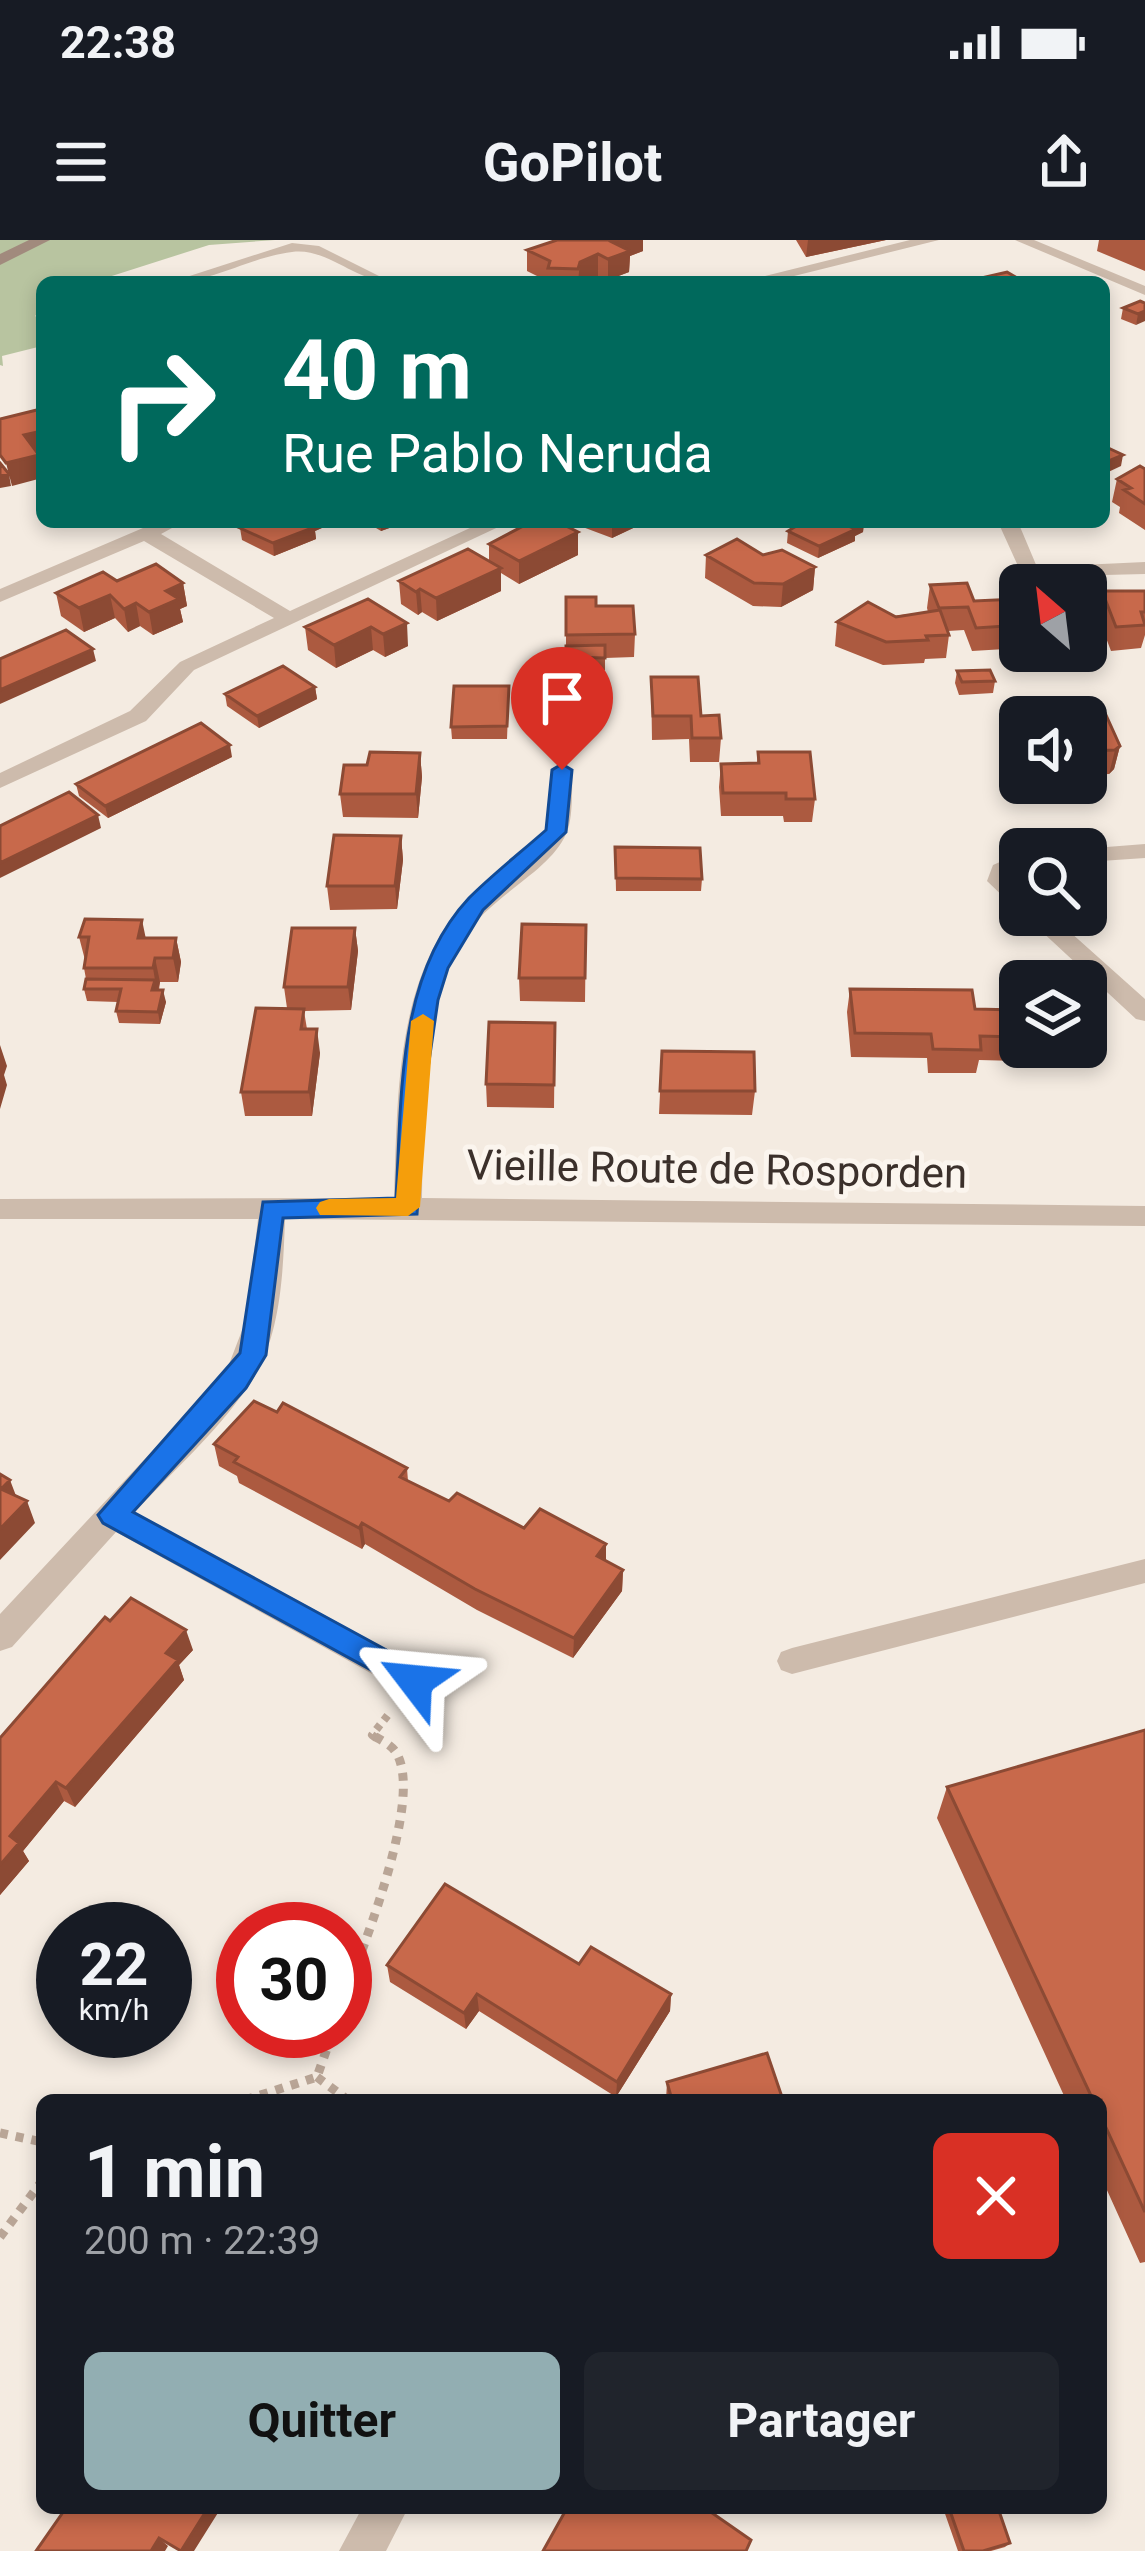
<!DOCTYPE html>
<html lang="fr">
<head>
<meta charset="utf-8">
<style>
  :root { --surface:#171b24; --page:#20242c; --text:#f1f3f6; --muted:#9ea1a6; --accent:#92aeb2 }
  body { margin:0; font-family:Roboto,sans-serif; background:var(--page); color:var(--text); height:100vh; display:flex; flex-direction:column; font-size:45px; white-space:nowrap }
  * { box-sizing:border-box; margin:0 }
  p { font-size:39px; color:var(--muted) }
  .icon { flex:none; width:66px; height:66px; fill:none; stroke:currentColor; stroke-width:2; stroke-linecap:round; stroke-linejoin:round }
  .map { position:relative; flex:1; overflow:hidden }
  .drawer { position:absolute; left:36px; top:1854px; width:1071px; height:420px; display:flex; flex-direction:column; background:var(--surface); border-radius:18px; box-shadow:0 6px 18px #0003 }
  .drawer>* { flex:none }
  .guide { position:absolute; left:36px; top:36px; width:1074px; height:252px; border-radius:18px; box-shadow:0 6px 18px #0003; background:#00695c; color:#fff; overflow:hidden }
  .needle { width:78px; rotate:332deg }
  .buttons { position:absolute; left:999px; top:324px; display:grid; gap:24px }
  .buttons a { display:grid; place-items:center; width:108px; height:108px; border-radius:18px; background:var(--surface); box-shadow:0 6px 18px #0003; font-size:60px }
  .speed { position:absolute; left:36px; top:1662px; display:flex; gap:24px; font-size:60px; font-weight:700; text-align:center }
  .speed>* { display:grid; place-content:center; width:156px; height:156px; border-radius:50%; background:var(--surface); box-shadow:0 6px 18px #0003; line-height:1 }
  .speed small { font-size:30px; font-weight:400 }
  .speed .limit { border:18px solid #d22; background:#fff; color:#111 }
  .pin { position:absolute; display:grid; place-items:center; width:102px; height:102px; color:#fff; margin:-123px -51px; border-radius:50% 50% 50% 0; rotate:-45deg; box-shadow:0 0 12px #0007 }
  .pin .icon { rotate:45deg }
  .me { position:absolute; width:132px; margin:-66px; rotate:299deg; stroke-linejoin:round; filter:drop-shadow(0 0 9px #0008) }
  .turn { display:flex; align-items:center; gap:42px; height:252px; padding:0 48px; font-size:54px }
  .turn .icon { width:156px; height:156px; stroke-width:2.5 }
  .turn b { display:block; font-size:84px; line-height:102px }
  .round { display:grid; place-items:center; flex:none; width:126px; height:126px; border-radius:18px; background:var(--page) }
  .overview { display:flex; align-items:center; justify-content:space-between; height:204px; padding:0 48px }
  h1 { font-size:72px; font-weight:700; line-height:90px }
  .button { display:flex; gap:24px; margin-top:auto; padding:24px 48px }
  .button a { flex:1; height:138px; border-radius:18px; background:var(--accent); color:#111; font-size:48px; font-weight:700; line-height:138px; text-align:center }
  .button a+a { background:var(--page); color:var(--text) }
  .status { display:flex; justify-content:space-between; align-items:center; height:84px; padding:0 60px; background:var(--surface); direction:ltr }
  .status svg { height:33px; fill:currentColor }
  header { display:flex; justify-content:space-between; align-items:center; height:156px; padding:0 48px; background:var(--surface); font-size:54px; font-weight:700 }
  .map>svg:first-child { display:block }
</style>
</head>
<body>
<div class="status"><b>22:38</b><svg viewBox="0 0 49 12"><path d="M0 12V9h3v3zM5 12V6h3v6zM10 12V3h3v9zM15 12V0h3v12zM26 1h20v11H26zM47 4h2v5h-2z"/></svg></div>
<header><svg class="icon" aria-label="menu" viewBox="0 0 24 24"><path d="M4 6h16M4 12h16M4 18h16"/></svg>GoPilot<svg class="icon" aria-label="share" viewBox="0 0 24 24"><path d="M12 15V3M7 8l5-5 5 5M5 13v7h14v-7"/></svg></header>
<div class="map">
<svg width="1145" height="2311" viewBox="0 0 1145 2311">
  <rect width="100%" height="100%" fill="#f4ebe1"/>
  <!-- green -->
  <path fill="#b8c4a0" d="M0,0H275L209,5L93,42H42V69L35,76L42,80V106L2,116L3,126L0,125Z"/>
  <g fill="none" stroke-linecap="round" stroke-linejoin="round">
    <!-- path-far1 -->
    <path stroke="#b9a596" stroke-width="8" stroke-dasharray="6 6" stroke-linecap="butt" d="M376,1498L372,1495L388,1475"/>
    <!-- path -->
    <path stroke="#b9a596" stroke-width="9" stroke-dasharray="8 8" stroke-linecap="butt" d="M345,1756C362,1709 426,1554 395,1511C390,1504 379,1499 372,1495
      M317,1837L348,1860
      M245,1860L317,1837L333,1791
      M0,1893L42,1902
      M0,1997L42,1941"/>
    <!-- service -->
    <path fill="#cdbbac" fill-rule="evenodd" d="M1015,0H1034L1145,46V55Z
      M292,3L319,6L391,42C356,42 327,7 292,12C250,17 214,42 171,42Z
      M1145,1319V1343L792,1434L781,1430L777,1421L781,1412L792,1408Z"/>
    <!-- minor -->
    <path fill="#cdbbac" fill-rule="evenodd" d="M910,0H939L770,42H741Z
      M157,282H183L161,294L290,371L483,282H509L194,430L146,481L0,548V533L130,471L180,422L274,378L144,301L0,362V349Z
      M998,282H1018L1037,327L1145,322V334L1023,337Z
      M562,523L573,530C571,549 574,577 566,594C549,633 489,656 464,698C418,773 424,873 422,958L1145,966V986L285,979C283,1035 281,1101 247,1148C216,1193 172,1232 135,1272L427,1431L432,1441L427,1451L415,1456L403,1451L116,1292L12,1407L0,1411V1374L226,1132L246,1080L258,979H0V959L394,958C398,857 394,738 468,658C491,633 523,618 545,591L551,530Z
      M1145,604V618L1086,622V609H1081Z
      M1020,613V629L1011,639L1020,647V668L1012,665L987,641L993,625Z
      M1024,675H1051L1145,759V781L1136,779Z
      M362,2268H408L386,2311H339Z"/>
    <!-- secondary -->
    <path fill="#a18a7d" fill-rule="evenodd" d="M29,0H50L0,25V14Z"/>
  </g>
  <!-- wall -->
  <path fill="#ac5a40" d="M796,0H886L806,17Z
    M1099,0H1145V31L1097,11Z
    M527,10L643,11L630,16L629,32L608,40L598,36L582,42H549L527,31Z
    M1145,63L1136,85L1121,79L1123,68Z
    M1145,229V290L1119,273L1120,267L1112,262L1117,239Z
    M252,282H330L331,284L315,291L316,299L274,316L242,300L240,288Z
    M366,282H406L381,291Z
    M580,282H646L612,298L580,286Z
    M803,282H864L863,292L855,296V301L818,318L787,303L788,291Z
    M489,304L578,315L519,344L501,333V351L437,381L422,372L418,375L401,364L399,341L489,321Z
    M706,315H763L815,327L813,350L781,367L753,366L705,338Z
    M183,343L187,366L180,369L183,382L153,395L140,386L128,392L115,378L84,392L61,376L56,353Z
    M930,345L974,361L1020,359V408L972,411L964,390L948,391L949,395L946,418L925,419L924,423L883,425L835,406L837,382L928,372L927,368Z
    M1102,351H1145V395L1141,408L1111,411L1097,374Z
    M566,357L596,366L635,394L634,417L605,418V430L566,429Z
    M368,359L408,406L385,417L373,410L336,428L308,410L305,387Z
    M957,431L995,441L993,453L959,455L955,443Z
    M651,437L701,476L721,498L719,522H690L689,499L652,500Z
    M509,446L507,499H452L451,487Z
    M315,447L317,459L259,488L227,466L225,454Z
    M1101,464L1120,506L1114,529L1109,534L1086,535V477H1020V505L1015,492L1020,468Z
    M758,512L815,559L812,582H784L783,576H721L719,547L721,524L757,523Z
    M420,513L422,537L418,578L343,577L340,554L367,525Z
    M232,517L108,578L79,556L76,544Z
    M401,596L403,620L397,669L330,670L327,646Z
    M615,607L702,639L701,651H616Z
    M586,685L585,762L520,761L519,738Z
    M355,688L358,711L351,770L304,771L307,789L320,813L312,876H245L241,852L287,768L284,747Z
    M79,697L176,698L181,722L178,742H160L159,750L166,762L160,784L119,783L116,771L118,762L87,761L84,749L86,739L84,728L85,720Z
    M850,749L1020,777V807H1022L1018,821L979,820L976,833H928L927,818L851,817L847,772Z
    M555,783L554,868L487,867L486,844Z
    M662,811L755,851L752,875L659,874Z
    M277,1172L407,1228L408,1241L449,1261L524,1288L606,1304V1321L623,1330L622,1351L573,1418L477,1370L365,1304L362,1309L239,1243L237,1236L219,1226L214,1204Z
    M110,1381L193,1410L179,1425L184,1440L75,1567L64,1561L23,1611L29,1621L0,1655V1498Z
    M1145,1490V2022L1140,2023L1101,1937V1860H1066L937,1578L947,1547Z
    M579,1724L671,1754L670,1771L616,1857L479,1771L466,1789L390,1742L387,1725Z
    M667,1842L783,1860H666Z
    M943,2268H998L1010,2303L1005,2307L991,2311H958Z"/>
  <!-- shaded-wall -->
  <path fill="#8c4a34" d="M618,0H643V11L630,16L629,32L608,40V19L612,2Z
    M808,0H886L806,17Z
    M598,14V36L578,42L580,22Z
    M1145,71V81L1136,85L1138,74Z
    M42,191V214L29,218L24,195Z
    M39,215L42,238L12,246L6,223Z
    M1123,215L1121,226L1104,234V223Z
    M9,234L11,246L0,248V236Z
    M311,282H330L331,284L315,291L316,299L274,316L273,303Z
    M381,282H406L381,291Z
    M621,282H646L612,298V286Z
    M861,282H864L863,292L855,296V301L818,318L819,306Z
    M578,292V315L519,344V321Z
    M815,327L813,350L781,367L783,344Z
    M501,328V351L437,381L436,358Z
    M183,343L187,366L180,369L183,382L153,395L149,372L166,351Z
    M420,349L422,372L418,375L416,352Z
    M110,355L115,378L84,392L79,368Z
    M136,363L140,386L128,392L124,369Z
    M407,383L408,406L385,417L383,394Z
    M371,387L373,410L336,428L334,405Z
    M93,409L96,421L0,464V450Z
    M315,447L317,459L259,488L257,476Z
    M230,505L232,517L108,578L105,566Z
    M1120,506L1114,529L1109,534L1115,510Z
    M420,513L422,537L418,578L416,554Z
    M98,575L101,588L0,638V623Z
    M401,596L403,620L397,669L395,646Z
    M142,680L147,704L138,698Z
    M355,688L358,711L351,770L348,747Z
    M176,698L181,722L178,742L173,718Z
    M155,718L160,742L155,762L152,750L155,740L153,728Z
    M163,750L166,762L160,784L158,772Z
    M317,789L320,813L312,876L309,852Z
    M0,805L7,826L4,835L7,845L0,869Z
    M10,1240L18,1261L1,1249Z
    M27,1261L35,1283L0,1320V1289Z
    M362,1283L365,1304L362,1309L359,1288Z
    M606,1304V1325L597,1316Z
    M623,1330L622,1351L573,1418L574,1398Z
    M186,1390L193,1410L179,1425L184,1440L75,1567L66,1548L166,1413Z
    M56,1542L64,1561L23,1611L29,1621L0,1655V1625L10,1596Z
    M477,1754L479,1771L466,1789L464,1773Z
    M671,1754L670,1771L616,1857L617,1842Z
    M208,2268H221L194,2311H181Z
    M159,2298L168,2306L165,2311H151Z"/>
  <!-- building -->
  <path fill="#c8694b" stroke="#8c4a34" stroke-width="3" d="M557,0H618L612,2L630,11L608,19L598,14L580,22L578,29L548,28L550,21L527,10Z
    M1007,32L1024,42H964Z
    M1140,61L1145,63V71L1138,74L1123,68Z
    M41,169L42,191L24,195L39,215L6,223L0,215V179Z
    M1104,206L1123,215L1104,223Z
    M0,223L9,234L0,236Z
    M1140,226L1145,229V264L1124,250L1131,248L1117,239Z
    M252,282H312L315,287L273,303L240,288Z
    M531,282H558L578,292L519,321L489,304Z
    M803,282H861L851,287L856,289L819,306L788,291Z
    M737,299L763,315L782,310L815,327L783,344L754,343L706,315Z
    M468,309L501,328L436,358L420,349L416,352L399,341Z
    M156,324L183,343L166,351L179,359L149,372L136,363L124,369L110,355L79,368L56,353L103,332L117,341Z
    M967,343L974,361L1020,359V385L976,388L968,367L939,368L930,345Z
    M1102,351H1145V372H1141L1145,385L1116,387Z
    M566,357H596V366H633L635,394L566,395Z
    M368,359L407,383L383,394L371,387L334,405L305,387Z
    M868,362L896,377L940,370L949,395L926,396L928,400L886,402L837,382Z
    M66,390L93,409L0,450V419Z
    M605,405V418L566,417V406Z
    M283,426L315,447L257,476L225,454Z
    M990,430L995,441L962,442L957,431Z
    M651,437H698L701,476L719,475L721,498H692L691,476H653Z
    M454,446H509L507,486L451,487Z
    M1101,464L1120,506L1115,510L1088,511L1086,509V477H1023L1020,468Z
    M201,483L230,505L105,566L76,544Z
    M370,512L420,513L416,554H340L344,525H367Z
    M758,512H810L815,559H786V553H723L721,524L759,523Z
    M69,552L98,575L0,623V586Z
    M334,595L401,596L395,646H327Z
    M615,607L700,608L702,639L616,638Z
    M85,679L142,680L138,698H176L173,718H155L153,728H84L89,697H79Z
    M522,684L586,685L585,738H519Z
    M292,688H355L348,747H284Z
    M86,739L155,740L152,750H163L158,772L116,771L121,749H84Z
    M850,749L972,750L975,769L1018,770L1020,797L980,796L981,810L933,809L931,794L855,793Z
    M256,768L304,769L301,789H317L309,852H241Z
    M489,782L555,783L554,845L486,844Z
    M662,811L754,812L755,851H660Z
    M254,1161L277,1172L283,1163L407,1228L400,1237L449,1261L457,1253L524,1288L540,1269L606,1304L597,1316L623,1330L574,1398L475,1349L362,1283L359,1288L234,1222L238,1217L214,1204Z
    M0,1234L10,1240L1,1249L27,1261L0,1289Z
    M131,1358L186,1390L166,1413L178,1420L66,1548L56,1542L10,1596L19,1603L0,1625V1498L105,1377L110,1381Z
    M1145,1490V1972L1101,1877V1860H1093L947,1547Z
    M445,1644L579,1724L591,1707L671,1754L617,1842L477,1754L464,1773L387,1725Z
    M767,1813L783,1860H672L667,1842Z
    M66,2268H208L181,2311L159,2298L151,2311H36Z
    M567,2268H705L751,2300L746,2311H543Z
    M949,2268H998L1010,2303L983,2311H964Z"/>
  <!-- route -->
  <path fill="#1a73e8" stroke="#114b97" stroke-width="3" d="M562,524L572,530L566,592L483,670L448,728L438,760L427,835L417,974L283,978L266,1115L246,1148L133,1272L425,1431L430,1441L425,1450L415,1454L103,1283L98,1275L240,1113L263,962L396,958C402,859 396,736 469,658C493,634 520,613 546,590L552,530Z"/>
  <!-- slow -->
  <path fill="#f59e0b" d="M423,774L434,781L420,967L408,976L320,975L316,968L320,962L329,959L396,958L411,781Z"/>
  <g text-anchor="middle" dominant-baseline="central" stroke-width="10" stroke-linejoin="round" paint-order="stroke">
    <!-- street labels -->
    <g font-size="42" fill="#3b302b" stroke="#fbf5ee">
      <text transform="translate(717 929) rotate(1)">Vieille Route de Rosporden</text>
    </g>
  </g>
</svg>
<div class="buttons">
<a><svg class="needle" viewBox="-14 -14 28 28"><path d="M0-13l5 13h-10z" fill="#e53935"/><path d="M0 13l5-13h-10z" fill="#9ea1a6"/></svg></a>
<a><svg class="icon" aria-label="sound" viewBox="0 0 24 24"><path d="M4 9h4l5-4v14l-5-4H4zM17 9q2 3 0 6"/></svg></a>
<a><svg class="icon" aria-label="search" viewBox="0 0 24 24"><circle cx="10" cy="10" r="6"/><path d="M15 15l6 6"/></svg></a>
<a><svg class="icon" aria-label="layers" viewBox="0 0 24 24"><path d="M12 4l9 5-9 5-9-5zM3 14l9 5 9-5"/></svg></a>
</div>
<div class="speed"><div>22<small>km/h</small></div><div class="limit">30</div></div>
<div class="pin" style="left:562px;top:530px;background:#d93025"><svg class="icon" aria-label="arrive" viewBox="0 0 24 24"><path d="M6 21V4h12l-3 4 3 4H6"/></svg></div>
<svg class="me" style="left:415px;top:1441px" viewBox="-20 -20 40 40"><path d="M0-17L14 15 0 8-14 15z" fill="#1a73e8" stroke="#fff" stroke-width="4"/></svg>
<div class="guide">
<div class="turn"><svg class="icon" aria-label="right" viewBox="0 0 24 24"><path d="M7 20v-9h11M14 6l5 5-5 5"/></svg><div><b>40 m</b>Rue Pablo Neruda</div></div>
</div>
<section class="drawer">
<div class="overview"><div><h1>1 min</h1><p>200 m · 22:39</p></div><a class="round" style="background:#d93025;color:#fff"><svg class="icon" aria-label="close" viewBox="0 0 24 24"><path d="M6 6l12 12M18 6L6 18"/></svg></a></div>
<div class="button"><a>Quitter</a><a>Partager</a></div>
</section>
</div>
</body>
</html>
